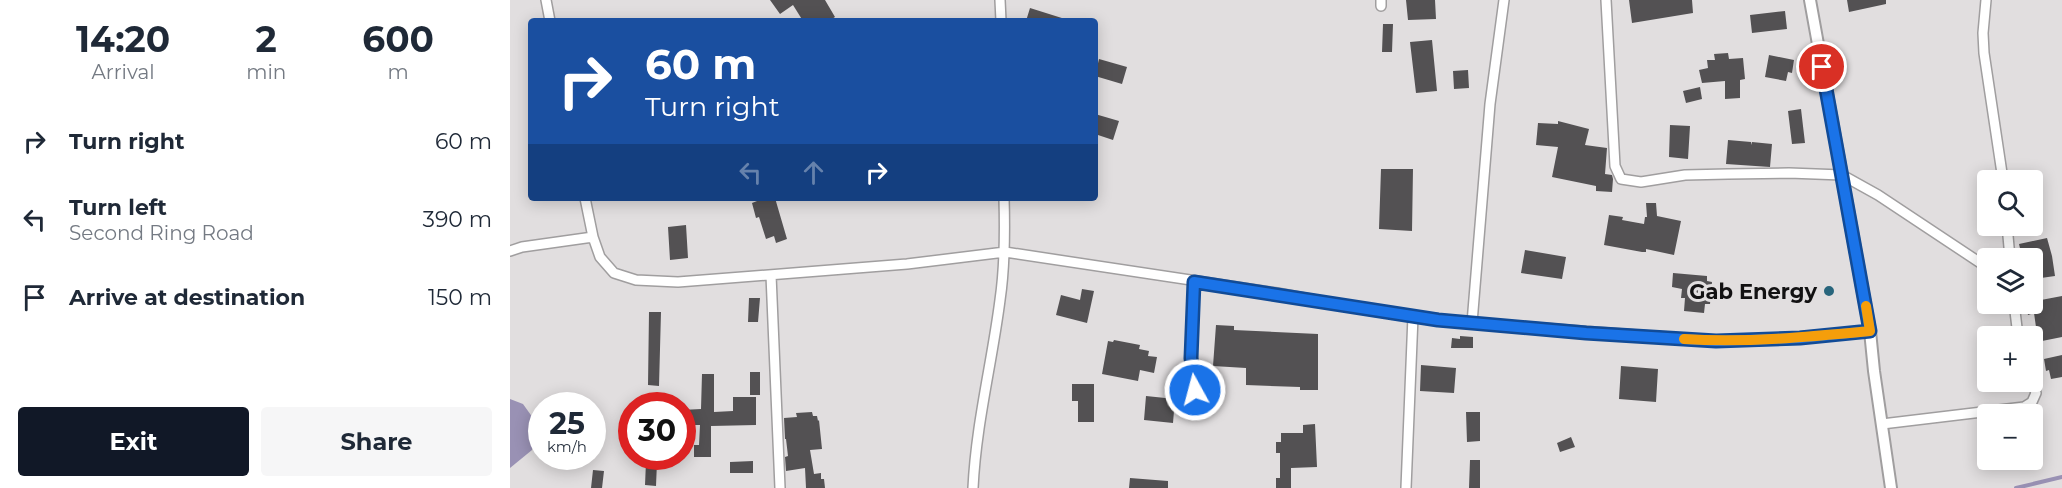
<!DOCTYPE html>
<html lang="en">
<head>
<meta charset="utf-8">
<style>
  :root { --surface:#fff; --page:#f6f6f7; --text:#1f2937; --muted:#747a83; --accent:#111827 }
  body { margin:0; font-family:Montserrat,sans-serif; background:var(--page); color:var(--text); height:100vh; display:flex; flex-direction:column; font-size:22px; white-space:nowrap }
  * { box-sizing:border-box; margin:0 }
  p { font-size:20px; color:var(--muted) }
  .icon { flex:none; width:33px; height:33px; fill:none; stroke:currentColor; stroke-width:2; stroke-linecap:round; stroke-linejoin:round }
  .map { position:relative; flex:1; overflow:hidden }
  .drawer { display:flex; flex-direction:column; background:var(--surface); width:510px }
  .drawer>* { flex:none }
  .hud { position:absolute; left:18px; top:18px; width:570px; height:183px; border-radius:6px; box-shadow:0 3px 15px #0003; background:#1a4fa0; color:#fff; overflow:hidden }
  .tools { position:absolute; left:1467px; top:170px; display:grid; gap:12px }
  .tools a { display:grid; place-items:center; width:66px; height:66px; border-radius:6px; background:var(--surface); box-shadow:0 3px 15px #0003; font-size:30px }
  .speed { position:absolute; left:18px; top:392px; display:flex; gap:12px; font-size:30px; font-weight:700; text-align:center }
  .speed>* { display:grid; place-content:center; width:78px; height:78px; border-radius:50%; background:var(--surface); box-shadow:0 3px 15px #0003; line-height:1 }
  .speed small { font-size:15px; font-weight:400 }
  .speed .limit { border:9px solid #d22; background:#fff; color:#111 }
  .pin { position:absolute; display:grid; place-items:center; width:51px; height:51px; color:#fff; margin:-26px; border:3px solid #fff; border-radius:50%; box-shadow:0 2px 6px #0007 }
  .me { position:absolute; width:66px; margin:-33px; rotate:353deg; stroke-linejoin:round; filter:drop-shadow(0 0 4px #0008) }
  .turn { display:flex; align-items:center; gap:21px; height:126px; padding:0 18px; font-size:27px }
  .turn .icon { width:78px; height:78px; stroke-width:2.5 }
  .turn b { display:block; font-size:42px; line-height:51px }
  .lanes { display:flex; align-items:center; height:57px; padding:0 18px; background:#0003; justify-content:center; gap:30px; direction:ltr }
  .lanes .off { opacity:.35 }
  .eta { display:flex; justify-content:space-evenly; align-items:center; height:102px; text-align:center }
  .eta b { font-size:36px; font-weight:700; line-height:42px }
  .button { display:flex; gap:12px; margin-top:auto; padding:12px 18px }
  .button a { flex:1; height:69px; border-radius:6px; background:var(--accent); color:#fff; font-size:24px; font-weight:700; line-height:69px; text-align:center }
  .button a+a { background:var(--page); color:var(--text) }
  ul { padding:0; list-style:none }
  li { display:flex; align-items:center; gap:18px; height:78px; padding:0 18px }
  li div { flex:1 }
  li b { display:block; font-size:22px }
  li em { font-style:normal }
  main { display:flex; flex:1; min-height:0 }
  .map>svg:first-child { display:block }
</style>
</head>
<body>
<main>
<section class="drawer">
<div class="eta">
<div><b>14:20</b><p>Arrival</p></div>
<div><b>2</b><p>min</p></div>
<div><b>600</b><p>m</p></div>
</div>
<ul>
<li><svg class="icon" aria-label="right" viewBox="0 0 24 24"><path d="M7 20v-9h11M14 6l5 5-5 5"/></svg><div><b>Turn right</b></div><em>60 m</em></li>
<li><svg class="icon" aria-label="left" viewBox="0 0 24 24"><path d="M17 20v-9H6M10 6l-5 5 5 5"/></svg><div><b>Turn left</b><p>Second Ring Road</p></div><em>390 m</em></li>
<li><svg class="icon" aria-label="arrive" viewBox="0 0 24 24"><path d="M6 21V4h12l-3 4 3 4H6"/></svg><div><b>Arrive at destination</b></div><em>150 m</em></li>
</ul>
<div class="button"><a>Exit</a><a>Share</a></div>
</section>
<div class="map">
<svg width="1552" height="488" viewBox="0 0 1552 488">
  <rect width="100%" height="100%" fill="#e1dedf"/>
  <!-- water -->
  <path fill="#9991b4" d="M0,399L13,404L28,425L22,450L0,468Z"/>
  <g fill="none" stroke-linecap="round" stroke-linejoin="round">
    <!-- stream -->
    <path stroke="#9991b4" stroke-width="4" d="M1506,488L1552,477"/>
  </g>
  <!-- building -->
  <path fill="#535153" d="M260,0H315L325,17L319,21H293L283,5L270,14Z
    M896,0H925L926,19L898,20Z
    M1119,0H1182L1183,13L1122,23Z
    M1337,0H1376V4L1339,12Z
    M520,8L555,19V21H516Z
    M1275,11L1277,29L1242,33L1240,15Z
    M873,24H883L882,52H872Z
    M922,40L927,91L906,93L900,42Z
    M1218,53L1219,59L1233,58L1235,79L1230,80V98L1215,99V81L1192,83L1189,70L1198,68L1197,60H1205L1204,54Z
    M1259,55L1284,60L1282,73L1278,72L1276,81L1255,77Z
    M589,59L617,67L612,84L585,76Z
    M958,70L959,88L944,89L943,71Z
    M1190,87L1192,99L1176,103L1173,91Z
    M1291,109L1295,143L1282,144L1278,111Z
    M585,114L609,121L603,140L585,134Z
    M1048,121L1079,129L1075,145L1097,148L1095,174L1102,175L1103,179L1102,192L1086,191V186L1042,177L1048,147L1026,145L1028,123L1048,124Z
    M1160,125L1180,126L1178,159L1159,157Z
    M1218,140L1241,142V145L1242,142L1262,144L1260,167L1216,164Z
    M871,169H903L902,231L869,229Z
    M246,198H265L277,239L266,243L264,236L256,239L249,217L246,218L242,203L247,201Z
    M1136,203H1146L1147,216L1171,221L1164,255L1136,249V252H1132L1094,245L1099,215L1113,217L1112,220L1134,224L1135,217H1137Z
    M176,225L178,258L160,260L158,227Z
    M1537,238L1542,256L1545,276L1531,278L1528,255L1512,257L1509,244Z
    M1015,250L1056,257L1052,279L1011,273Z
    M1163,273L1197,276V281L1202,282L1200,304H1195L1194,313L1174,311L1175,298H1171L1172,289L1162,287Z
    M1527,277L1531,300L1552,296V337L1532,341L1531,332L1526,327L1524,313L1518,315L1515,303H1522V278Z
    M572,289L584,291L577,323L546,315L551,295L570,300Z
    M239,298H250L248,322H238Z
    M139,312H151L149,386L138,385Z
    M706,325L724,326V330L808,334V390H790V387L736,385V368L703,366Z
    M950,336L963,337V348H941L942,338L950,339Z
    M604,340L630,345L629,349L639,351L638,356L647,357L644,373L630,370L628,381L592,374L598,341L603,342Z
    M1552,355V377L1541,379L1539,370L1536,371L1534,359Z
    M911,365L946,368L944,393L910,391Z
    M1111,366L1148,369L1146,402L1109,399Z
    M240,372H250V395H240Z
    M192,374H204V412L223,411V397H246V425L201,426V457H184V445H189L190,425H172V410L191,409Z
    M562,384H584V422H568V401H562Z
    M636,396L665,399L663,423L634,420Z
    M302,412L303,416H307L308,421L309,420L312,449L300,450L304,474L311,473V479H314L315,488H296L295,468L276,471L275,457L278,456L276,439H275L274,418L287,417L286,413Z
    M956,412H970V441L957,442Z
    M805,424L807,467L781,468V488H766V478H770V453H766V442H771V433H793V425Z
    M1061,437L1065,447L1050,452L1047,443Z
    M960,460H970V488H959Z
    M243,461V473H220V462Z
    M136,462H147L146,486L135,485Z
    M83,470L94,471L92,488H81Z
    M620,478L658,481V488H619Z"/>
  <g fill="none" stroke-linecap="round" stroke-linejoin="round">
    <!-- minor casing -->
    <g stroke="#a09e9f" stroke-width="12">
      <path id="minor" d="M36,0L40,21
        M490,0L491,21
        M1096,0L1105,166L1111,179L1131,182L1175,175L1218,174L1279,173L1332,175L1368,195L1478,268
        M1476,0L1473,33L1474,53L1493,180
        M871,6V0
        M75,198L83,237L90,257L104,273L126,280L168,282L296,272L397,264L495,252L767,293L864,311L962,323L1206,341L1290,337L1360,331
        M1497,225L1500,258
        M0,251L12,247L83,237
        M261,275L270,488
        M684,282L681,358L685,390
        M1504,303L1508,336
        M962,323L980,104L994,0
        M1372,424L1514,407L1522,402L1526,393L1522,381
        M463,488C466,424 482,363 490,300C495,266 495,232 494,198
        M896,488L903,316"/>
    </g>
    <!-- tertiary casing -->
    <g stroke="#a09e9f" stroke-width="14">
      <path id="tertiary" d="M1300,0L1360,331L1364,371L1381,488"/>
    </g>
    <!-- minor -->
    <use href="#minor" stroke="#fff" stroke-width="9"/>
    <!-- tertiary -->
    <use href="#tertiary" stroke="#fff" stroke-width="10"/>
  </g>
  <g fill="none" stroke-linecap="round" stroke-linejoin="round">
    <!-- route casing -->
    <g stroke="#114b97" stroke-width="15">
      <path id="route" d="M685,390L681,358L684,282L928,320L1076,333L1206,341L1290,338L1360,331L1312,67"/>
    </g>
    <!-- route -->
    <use href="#route" stroke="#1a73e8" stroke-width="10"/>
    <!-- slow -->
    <path stroke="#f59e0b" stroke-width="10" d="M1174,339C1236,343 1298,337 1360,331L1356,306"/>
  </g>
  <!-- markers -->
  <circle fill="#28657c" stroke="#e1dedf" stroke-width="2" cx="1319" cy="291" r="6"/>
  <g text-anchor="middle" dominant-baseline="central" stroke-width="6" stroke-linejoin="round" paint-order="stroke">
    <!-- poi labels -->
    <g font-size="21" font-weight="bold" fill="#121112" stroke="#e1dedf" text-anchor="end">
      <text x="1307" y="291">Gab Energy</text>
    </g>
  </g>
</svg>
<div class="tools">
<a><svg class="icon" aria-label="search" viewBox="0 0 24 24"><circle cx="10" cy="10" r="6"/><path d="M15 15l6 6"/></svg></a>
<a><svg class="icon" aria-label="layers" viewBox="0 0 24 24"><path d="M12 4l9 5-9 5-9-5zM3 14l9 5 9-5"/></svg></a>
<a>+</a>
<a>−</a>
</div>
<div class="speed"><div>25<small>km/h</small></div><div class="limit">30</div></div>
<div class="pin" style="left:1312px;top:67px;background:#d93025"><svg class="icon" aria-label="arrive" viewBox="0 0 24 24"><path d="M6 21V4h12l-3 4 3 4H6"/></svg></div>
<svg class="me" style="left:685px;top:390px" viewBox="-20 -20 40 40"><circle r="17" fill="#1a73e8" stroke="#fff" stroke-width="3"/><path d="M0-11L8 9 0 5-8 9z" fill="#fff"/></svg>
<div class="hud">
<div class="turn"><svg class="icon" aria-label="right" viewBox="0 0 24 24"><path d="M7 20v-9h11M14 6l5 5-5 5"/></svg><div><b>60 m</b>Turn right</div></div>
<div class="lanes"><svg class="icon off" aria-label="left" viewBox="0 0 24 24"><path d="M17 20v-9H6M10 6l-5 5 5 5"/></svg><svg class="icon off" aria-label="ahead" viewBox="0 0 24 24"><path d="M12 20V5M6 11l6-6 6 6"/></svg><svg class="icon" aria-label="right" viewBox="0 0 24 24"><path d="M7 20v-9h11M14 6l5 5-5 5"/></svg></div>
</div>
</div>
</main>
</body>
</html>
